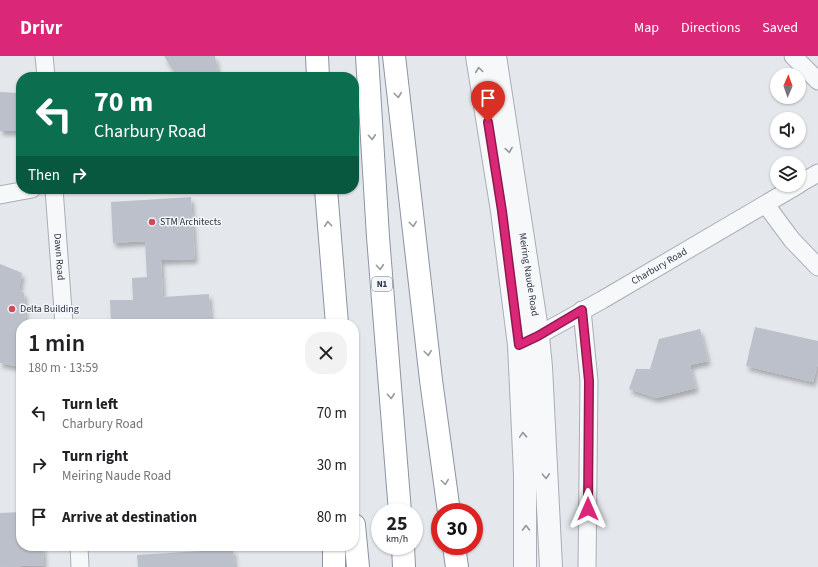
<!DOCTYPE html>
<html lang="en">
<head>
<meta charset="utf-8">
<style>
  :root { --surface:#fff; --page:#f2f2f2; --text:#202124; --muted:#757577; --accent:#db2777 }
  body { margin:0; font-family:"Source Sans 3",sans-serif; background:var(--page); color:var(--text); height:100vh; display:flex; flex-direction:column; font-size:15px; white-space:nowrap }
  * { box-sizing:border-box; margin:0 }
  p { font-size:13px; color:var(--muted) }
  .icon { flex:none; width:22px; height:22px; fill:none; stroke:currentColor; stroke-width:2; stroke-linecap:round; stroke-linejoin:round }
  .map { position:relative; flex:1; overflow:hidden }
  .panel { position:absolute; left:16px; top:263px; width:343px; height:232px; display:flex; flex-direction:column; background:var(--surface); border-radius:16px; box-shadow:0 1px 3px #0004 }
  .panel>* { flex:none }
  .guide { position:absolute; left:16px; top:16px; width:343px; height:122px; border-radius:16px; box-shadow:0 1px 3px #0004; background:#0b6e4f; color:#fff; overflow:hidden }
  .needle { width:26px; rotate:2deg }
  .buttons { position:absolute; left:770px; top:12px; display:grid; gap:8px }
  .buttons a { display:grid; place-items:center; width:36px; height:36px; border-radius:50%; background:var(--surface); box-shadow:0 1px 3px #0004; font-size:20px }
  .speed { position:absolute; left:371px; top:447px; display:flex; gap:8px; font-size:20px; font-weight:700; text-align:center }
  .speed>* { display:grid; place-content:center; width:52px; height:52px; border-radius:50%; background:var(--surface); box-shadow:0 1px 3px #0004; line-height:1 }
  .speed small { font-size:10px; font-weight:400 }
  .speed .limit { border:6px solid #d22; background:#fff; color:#111 }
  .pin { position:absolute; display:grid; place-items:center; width:34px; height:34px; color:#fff; margin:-41px -17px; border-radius:50% 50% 50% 0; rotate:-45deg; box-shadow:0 0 4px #0007 }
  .pin .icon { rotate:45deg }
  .me { position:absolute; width:44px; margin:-22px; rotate:0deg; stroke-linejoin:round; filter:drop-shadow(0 0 3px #0008) }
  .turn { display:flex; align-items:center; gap:14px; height:84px; padding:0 12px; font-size:18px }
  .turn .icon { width:52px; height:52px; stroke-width:2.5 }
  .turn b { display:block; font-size:28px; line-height:34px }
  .then { display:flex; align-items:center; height:38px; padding:0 12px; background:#0003; gap:8px; font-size:15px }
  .round { display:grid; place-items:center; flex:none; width:42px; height:42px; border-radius:16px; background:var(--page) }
  .headline { display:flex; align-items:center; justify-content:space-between; height:68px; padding:0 12px }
  h1 { font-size:24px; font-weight:600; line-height:30px }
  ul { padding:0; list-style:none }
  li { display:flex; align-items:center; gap:12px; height:52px; padding:0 12px }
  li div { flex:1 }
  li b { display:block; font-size:15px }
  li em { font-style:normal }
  header { display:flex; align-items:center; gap:24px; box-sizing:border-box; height:56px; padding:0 20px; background:var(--accent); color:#fff }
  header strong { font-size:19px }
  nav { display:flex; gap:22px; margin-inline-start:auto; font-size:14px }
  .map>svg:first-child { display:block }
</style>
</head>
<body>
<header>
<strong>Drivr</strong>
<nav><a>Map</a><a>Directions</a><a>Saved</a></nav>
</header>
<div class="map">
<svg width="818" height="511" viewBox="0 0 818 511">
  <defs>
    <filter id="shadow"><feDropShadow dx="2.5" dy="4.5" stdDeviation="2" flood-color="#0004"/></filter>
  </defs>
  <rect width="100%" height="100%" fill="#e4e7ec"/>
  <!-- building -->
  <path fill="#bbc0ca" filter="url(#shadow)" d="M164,0H215L218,16L176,19Z
    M0,36L19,37L18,75H0Z
    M191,141L195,203L161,204L163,241L209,238L211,268H125L124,263L111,264L110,244H133L132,222L147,221L145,185L113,187L111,146Z
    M0,208L22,217L19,234L24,237L26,268H21V311L0,307Z
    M755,271L818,285V307L813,326L746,310Z
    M700,273L708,305L690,309L696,332L656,342L629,333L636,313H650L659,283Z
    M21,456V490H43L44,509L0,511V457Z
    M233,493L235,511H138L137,499Z"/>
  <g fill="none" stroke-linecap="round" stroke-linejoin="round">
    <!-- minor casing -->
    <g stroke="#a9aeb7" stroke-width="19">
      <g id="minor">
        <path d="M44,0L46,21"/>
        <path d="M793,0L818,25"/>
        <path d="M799,128L818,117"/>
        <path id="s1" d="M54,133L64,268"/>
        <path d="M0,139L32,133"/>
        <path d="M766,149L792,184L818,211"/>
        <path d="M582,254L589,325L587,511"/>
        <path id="s2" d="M528,285L602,244L798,129"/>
        <path d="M79,490L80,511"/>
      </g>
    </g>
    <!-- tertiary casing -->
    <g stroke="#a9aeb7" stroke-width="24">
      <g id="tertiary">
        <path d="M477,0L502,155L519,289L525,418V511"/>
        <path id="s3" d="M495,0L538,280L541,311L551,511"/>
      </g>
    </g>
    <!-- motorway casing -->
    <g stroke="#8b94a3" stroke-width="24">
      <path id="motorway" d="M317,0L318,21
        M367,0L378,181L400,456
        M394,0L431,324L449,456
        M326,133L337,268
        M354,469L358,511
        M403,490L404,511
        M454,490L457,511
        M334,511V490"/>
    </g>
    <!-- minor -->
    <use href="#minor" stroke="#f7f8fa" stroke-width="17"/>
    <!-- tertiary -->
    <use href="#tertiary" stroke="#f7f8fa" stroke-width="22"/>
    <!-- motorway -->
    <use href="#motorway" stroke="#fff" stroke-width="22"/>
  </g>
  <!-- one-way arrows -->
  <defs><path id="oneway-chevron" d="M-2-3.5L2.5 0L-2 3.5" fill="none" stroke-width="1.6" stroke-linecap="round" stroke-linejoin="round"/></defs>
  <g stroke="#9196a0">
    <use href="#oneway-chevron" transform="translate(479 14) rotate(-98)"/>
    <use href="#oneway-chevron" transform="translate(509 94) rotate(81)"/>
    <use href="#oneway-chevron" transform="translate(523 379) rotate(-92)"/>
    <use href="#oneway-chevron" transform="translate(546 420) rotate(87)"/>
    <use href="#oneway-chevron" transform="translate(526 472) rotate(-91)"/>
  </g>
  <g stroke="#959aa2">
    <use href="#oneway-chevron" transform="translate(398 39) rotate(83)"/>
    <use href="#oneway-chevron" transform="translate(372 81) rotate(86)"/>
    <use href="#oneway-chevron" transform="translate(328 168) rotate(-94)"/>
    <use href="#oneway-chevron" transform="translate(413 168) rotate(83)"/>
    <use href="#oneway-chevron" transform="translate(380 211) rotate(85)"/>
    <use href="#oneway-chevron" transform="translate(428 297) rotate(83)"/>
    <use href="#oneway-chevron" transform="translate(391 340) rotate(85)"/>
    <use href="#oneway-chevron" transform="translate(445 426) rotate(82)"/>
  </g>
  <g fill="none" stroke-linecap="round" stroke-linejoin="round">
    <!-- route casing -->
    <g stroke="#8e194d" stroke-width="10">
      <path id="route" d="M488,66L502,155L519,289L538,280L582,254L589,325L588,453"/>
    </g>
    <!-- route -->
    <use href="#route" stroke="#db2777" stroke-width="7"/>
  </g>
  <!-- markers -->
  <g fill="#d1495b" stroke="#f4f6f9" stroke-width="1.5">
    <circle cx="152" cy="166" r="4"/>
    <circle cx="12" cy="253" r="4"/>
  </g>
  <g text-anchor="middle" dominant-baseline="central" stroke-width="3" stroke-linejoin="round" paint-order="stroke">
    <!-- shield labels -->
    <rect fill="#f4f6f9" stroke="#676e7b" stroke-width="1" x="372" y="221" width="20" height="14" rx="3"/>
    <g font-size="9" font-weight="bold" fill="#2b3445">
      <text x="382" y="228">N1</text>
    </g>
    <!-- poi labels -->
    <g font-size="10" fill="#2b3445" stroke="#f4f6f9" text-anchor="start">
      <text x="160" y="166">STM Architects</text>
      <text x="20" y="253">Delta Building</text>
    </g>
    <!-- street labels -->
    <g font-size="10" fill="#2b3445" stroke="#f4f6f9">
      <text stroke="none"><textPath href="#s1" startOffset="68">Dawn Road</textPath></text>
      <text stroke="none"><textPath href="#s2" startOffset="151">Charbury Road</textPath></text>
      <text stroke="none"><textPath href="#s3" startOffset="221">Meiring Naude Road</textPath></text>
    </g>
  </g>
</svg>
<div class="buttons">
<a><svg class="needle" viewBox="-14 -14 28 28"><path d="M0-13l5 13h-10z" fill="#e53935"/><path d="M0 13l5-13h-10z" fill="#757577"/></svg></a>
<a><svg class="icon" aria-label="sound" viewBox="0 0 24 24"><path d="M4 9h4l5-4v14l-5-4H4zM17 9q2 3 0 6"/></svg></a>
<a><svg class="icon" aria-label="layers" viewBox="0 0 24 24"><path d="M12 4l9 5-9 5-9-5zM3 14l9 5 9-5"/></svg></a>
</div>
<div class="speed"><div>25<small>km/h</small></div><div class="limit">30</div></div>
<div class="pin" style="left:488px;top:66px;background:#d93025"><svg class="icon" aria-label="arrive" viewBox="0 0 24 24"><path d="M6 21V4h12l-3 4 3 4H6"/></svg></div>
<svg class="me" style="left:588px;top:453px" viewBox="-20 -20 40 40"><path d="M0-17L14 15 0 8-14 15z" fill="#db2777" stroke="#fff" stroke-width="4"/></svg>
<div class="guide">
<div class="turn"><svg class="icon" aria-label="left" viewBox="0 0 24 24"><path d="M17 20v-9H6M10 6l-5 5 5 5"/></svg><div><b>70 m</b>Charbury Road</div></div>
<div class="then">Then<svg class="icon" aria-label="right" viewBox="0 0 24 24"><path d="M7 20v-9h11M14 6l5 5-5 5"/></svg></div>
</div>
<section class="panel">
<div class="headline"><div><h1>1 min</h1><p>180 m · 13:59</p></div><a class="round"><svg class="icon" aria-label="close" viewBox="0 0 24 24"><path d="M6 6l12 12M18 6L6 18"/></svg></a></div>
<ul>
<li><svg class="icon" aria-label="left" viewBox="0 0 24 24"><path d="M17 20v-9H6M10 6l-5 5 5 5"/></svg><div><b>Turn left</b><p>Charbury Road</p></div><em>70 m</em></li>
<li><svg class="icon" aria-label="right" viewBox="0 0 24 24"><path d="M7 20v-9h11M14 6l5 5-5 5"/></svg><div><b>Turn right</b><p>Meiring Naude Road</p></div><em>30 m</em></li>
<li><svg class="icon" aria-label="arrive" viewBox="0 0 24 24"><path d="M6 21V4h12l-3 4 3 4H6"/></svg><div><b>Arrive at destination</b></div><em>80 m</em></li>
</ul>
</section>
</div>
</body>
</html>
